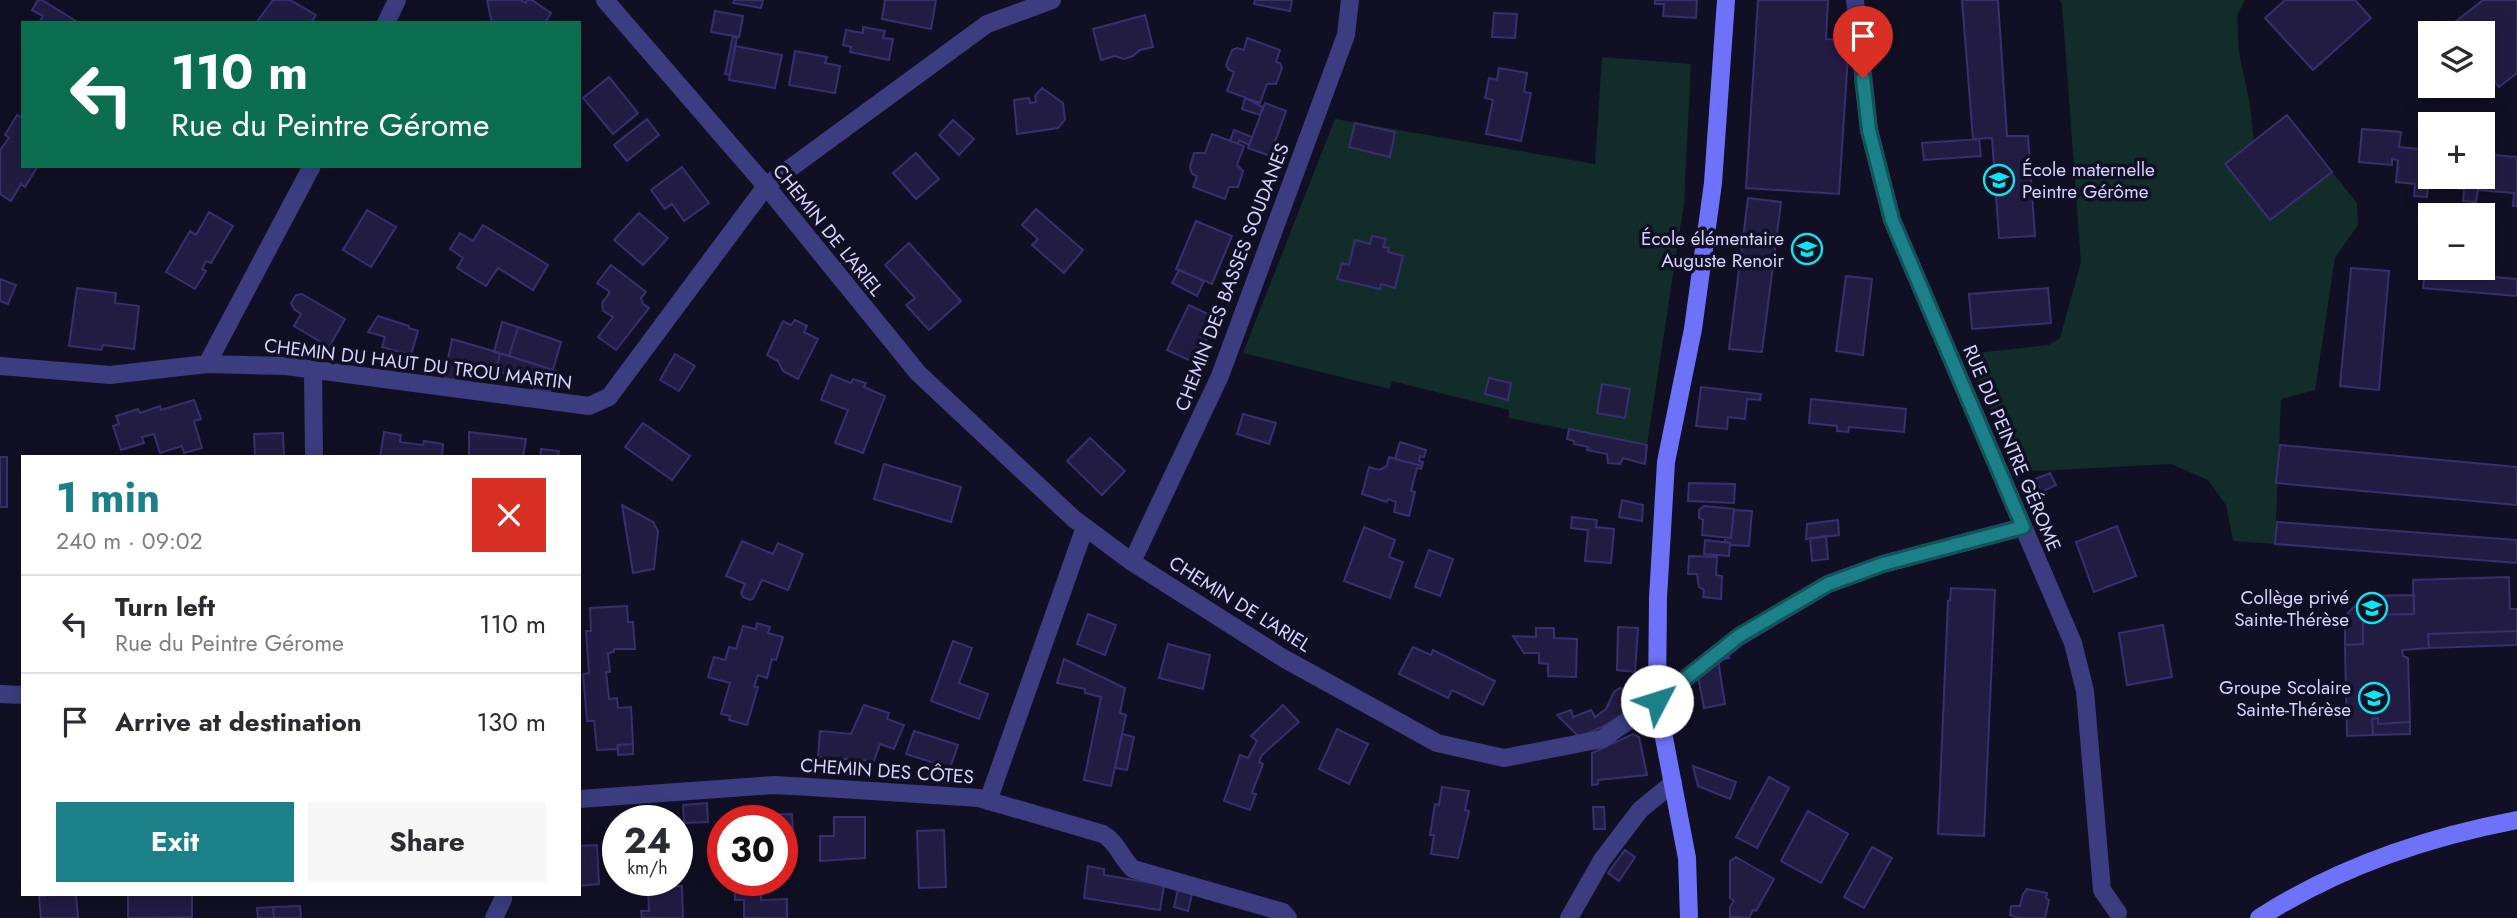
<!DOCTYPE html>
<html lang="en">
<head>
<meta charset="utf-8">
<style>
  :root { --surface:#fff; --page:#f7f7f7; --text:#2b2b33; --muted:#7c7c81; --line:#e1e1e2; --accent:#1c8088 }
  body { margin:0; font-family:Jost,sans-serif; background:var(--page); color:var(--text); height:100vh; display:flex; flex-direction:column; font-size:26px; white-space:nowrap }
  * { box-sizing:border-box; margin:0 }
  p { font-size:23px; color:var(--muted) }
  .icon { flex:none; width:38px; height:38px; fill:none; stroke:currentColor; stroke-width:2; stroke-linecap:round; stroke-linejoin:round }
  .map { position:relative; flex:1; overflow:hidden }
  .drawer { position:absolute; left:21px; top:455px; width:560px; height:441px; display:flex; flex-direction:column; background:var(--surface); border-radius:0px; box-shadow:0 4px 18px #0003 }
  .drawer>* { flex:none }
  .banner { position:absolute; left:21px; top:21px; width:560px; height:147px; border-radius:0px; box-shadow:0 4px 18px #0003; background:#0b6e4f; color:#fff; overflow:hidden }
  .tools { position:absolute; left:2418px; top:21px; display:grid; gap:14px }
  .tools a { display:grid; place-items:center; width:77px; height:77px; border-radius:0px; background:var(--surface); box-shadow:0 4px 18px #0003; font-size:35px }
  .speed { position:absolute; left:602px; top:805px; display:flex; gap:14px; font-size:35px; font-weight:700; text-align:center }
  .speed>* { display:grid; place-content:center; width:91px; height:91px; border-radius:50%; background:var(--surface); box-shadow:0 4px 18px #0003; line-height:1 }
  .speed small { font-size:18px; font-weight:400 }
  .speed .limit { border:10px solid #d22; background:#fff; color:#111 }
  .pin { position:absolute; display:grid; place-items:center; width:60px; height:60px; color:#fff; margin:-72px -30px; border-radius:50% 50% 50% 0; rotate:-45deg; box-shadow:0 0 7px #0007 }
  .pin .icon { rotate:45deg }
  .me { position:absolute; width:77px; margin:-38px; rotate:50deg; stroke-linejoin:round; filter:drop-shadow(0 0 5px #0008) }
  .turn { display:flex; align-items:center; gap:24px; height:147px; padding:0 35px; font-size:32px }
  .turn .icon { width:91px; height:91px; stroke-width:2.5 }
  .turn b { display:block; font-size:49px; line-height:60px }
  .round { display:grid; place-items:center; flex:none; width:74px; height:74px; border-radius:0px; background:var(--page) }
  .summary { display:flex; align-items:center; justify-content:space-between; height:119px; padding:0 35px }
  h1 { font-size:42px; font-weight:700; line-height:52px; color:var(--accent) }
  .primary-button { display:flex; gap:14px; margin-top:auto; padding:14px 35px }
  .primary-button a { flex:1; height:80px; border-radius:0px; background:var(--accent); color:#fff; font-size:28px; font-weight:700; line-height:80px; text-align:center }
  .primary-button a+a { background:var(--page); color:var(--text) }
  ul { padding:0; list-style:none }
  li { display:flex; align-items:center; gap:21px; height:98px; padding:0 35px; border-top:2px solid var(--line) }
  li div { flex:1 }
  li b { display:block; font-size:26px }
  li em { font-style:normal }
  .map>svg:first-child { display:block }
</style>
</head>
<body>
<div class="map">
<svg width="2517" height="918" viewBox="0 0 2517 918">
  <rect width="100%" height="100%" fill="#110f23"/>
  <!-- green -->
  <path fill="#122c2a" d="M2059,0H2245L2237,16L2239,52L2250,105L2254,141L2226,164L2270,220L2332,172L2357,203L2358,225L2335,258L2315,390L2281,399L2275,544L2233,541L2226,505L2208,480L2171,464L2020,472L1968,362L1967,354L2049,345L2060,338L2081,262L2062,4Z
    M1602,57L1691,64L1684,203L1647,445L1509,418V410L1392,381L1390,389L1243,353L1335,119L1595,164Z"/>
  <!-- building -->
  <path fill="#221c43" stroke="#382f6e" stroke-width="2" d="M38,0H42L79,23H39L43,16L32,10Z
    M273,0H290L316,15L311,23H256Z
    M487,0H521L525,3L527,0H532L551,13L545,23H492Z
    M734,0H763L761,8L733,3Z
    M885,0H936L931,29L882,19Z
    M1255,0H1292L1290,11L1254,4Z
    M1655,0H1697L1696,18L1663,16L1664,4H1655Z
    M1758,0H1828L1826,39L1849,40L1839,194L1746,188Z
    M1962,0H1998L2007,136H2028L2035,236L1999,238L1992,138L1973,139Z
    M2285,0H2355L2371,18L2313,70L2265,18Z
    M2483,0H2517V73L2499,87L2483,68V33H2455L2450,26Z
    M715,11L743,16L739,37L711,32Z
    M1494,13L1517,14L1515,38L1492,37Z
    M1145,15L1153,47L1140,50L1133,56L1124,59L1115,56L1101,60L1093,29Z
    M863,27L885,31L883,38L893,39L889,60L850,52L851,47L843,45L846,30L863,33Z
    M733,36L737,37L730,75L725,74Z
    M1247,38L1280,50L1276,62L1280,63L1282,68L1276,84H1267L1260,103L1227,91L1234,72L1229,70L1226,65L1232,50L1237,48L1244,50Z
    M735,46L782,55L775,88L729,80Z
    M795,51L827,57L825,63L840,66L835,93L789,85Z
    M1499,68L1527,73L1524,92L1531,93L1521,141L1486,134L1493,100L1485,98L1489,78L1497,80Z
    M609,77L638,113L613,134L583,98Z
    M1042,88L1063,103L1065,120L1058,128L1017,134L1014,100L1029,98L1030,103L1036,102L1035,96Z
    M1245,98L1263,107L1260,115L1242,109Z
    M1265,103L1286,111L1270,156L1248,148Z
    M17,115L23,118V166H38L25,187L21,184L11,201L0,194V150L9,138L5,135Z
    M2287,115L2332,172L2270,220L2225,164Z
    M647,119L659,135L627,161L614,145Z
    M953,120L974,139L959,155L939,135Z
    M1355,123L1395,132L1390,157L1349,147Z
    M2362,129L2401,132L2399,147L2431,150V177H2483V154L2517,157V206H2513L2514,193L2478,190L2476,202L2463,201L2464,189L2428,185L2427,197L2414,196L2415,184L2396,182L2398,160L2392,159V165L2359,162Z
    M1234,130L1252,137L1249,145L1239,140L1238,144L1230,141Z
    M1212,134L1244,146L1237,165L1243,171L1238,187H1229L1225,199L1193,187L1197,176L1192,174L1190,167L1194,153H1205Z
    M1979,139L1981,156L1924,160L1922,143Z
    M916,153L939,179L916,199L893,173Z
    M682,167L709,203L684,221L672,204L665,209L651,190Z
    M1748,198L1781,202L1762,352L1729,349Z
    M1036,209L1083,250L1064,273L1032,245L1038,239L1022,225Z
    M367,210L396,227L371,267L343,250Z
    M209,212L233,226L211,263L206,261L202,269L206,271L195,289L166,272L190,231L196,235Z
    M639,213L668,238L643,265L614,240Z
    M1196,221L1232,236L1212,284L1176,269Z
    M483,225L548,265L533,290L498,268L486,286L457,268L463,258L450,249L460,233L473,241Z
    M1372,236L1386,239L1383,247L1389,248L1388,252L1403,256L1395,288L1381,284L1380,289L1337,279L1342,263L1349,265L1355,240L1370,244Z
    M909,243L961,301L929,330L906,305L915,298L885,265Z
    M611,265L646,292L641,298L643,304L649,308L616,350L598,337L613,317L603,311L602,303L610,292L597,283Z
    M2351,268L2389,271L2379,390L2340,386Z
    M1179,270L1204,281L1197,296L1172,283Z
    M2425,271L2517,279V296L2423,288Z
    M1846,276L1872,279L1863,355L1836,351Z
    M0,279L16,285L8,304L0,301Z
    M77,288L116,293L115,303L139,306L134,349L103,345L101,350L69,346Z
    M2048,288L2051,323L1972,329L1969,294Z
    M302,294L345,319L329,347L294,326L301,314L294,309L291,303L296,295Z
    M1189,305L1216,318L1195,363L1167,350Z
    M378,316L409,326V328L418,331L411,355L382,347L385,337L368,332Z
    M795,320L807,326L804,332L818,339L798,379L783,371L778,361L767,355L783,321L791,325Z
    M502,322L518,327L509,356L494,352Z
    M518,327L561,342L553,370L509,356Z
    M452,339L500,353L496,371L458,360L454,380L444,378Z
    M500,353L556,371L550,391L534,390L536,383L496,371Z
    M675,354L695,366L679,391L660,380Z
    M831,375L851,383L853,379L866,383L864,387L885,396L863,453L835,443L848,410L821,400Z
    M1489,378L1511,383L1508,400L1485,394Z
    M1602,384L1630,389L1625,418L1597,413Z
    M1701,387L1761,394L1760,400L1747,399L1745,419L1728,417L1727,429L1696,426Z
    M1811,399L1906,409L1904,432L1849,427L1848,432L1837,431V426L1809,423Z
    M194,400L201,419L194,421L202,448L184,453L182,446L160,453L154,434L142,437L144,443L121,450L113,426L119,424L116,416L138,409L140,413L160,406L161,410Z
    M1243,414L1276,423L1269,444L1237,434Z
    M643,423L690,456L672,480L625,447Z
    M1569,429L1647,445L1645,464L1623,458L1620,464L1608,463L1607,454L1587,450L1588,447L1574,444V441L1567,439Z
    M384,432L401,435L400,442L423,445L424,441L443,444L442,457H380Z
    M469,432L526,439L523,457H469Z
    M283,433L284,457H255L254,434Z
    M1090,438L1125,471L1102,495L1067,461Z
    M1400,442L1426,450L1424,457L1420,456L1419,461L1423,462L1422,466L1395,459Z
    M2280,445L2517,467V505L2276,483Z
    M541,449L559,451L558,456L570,457H540Z
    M0,457H7V507H0Z
    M1389,457L1422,466L1421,469L1417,468L1411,491L1415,492L1409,516L1394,512L1396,502L1388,499L1387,502L1362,494L1369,467L1379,470L1387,466Z
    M884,464L961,487L951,522L874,499Z
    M2050,473L2056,485L2041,492L2035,479Z
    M1689,483L1735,484L1734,503L1688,501Z
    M1622,500L1643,505L1642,521L1619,517Z
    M622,505L653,522L658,531L654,569L633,573Z
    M1704,506L1734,509L1731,538L1702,535L1703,520L1699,518V510Z
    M1734,510L1752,511L1749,546L1730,545V543L1725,542V538H1731Z
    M1572,517L1597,520L1596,527L1614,529L1611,563L1585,561L1588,530L1571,528Z
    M1838,520L1839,535L1806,539L1807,524Z
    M2277,522L2517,540V563L2275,544Z
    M2117,526L2136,576L2094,592L2076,542Z
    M1364,527L1395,540L1389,557L1403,562L1390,598L1344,581Z
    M1826,536L1828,559L1812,561L1810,538Z
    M1705,540L1730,543L1729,556L1704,554Z
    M742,541L773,554L778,543L803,554L788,590L762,580L753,599L750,600L743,597L741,593L745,584L726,576Z
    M1429,550L1453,559L1440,596L1415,587Z
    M1689,556L1717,557L1716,575L1722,576L1721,599L1703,597L1704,590L1699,587L1697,574H1688Z
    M2509,577L2510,609H2517V631L2428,634L2429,648L2402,650L2403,656L2408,658L2410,722L2378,724V718L2372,719L2373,735L2347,736L2345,645L2363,644V615L2414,614L2413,580Z
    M1951,588L1995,590L1984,836L1938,834L1948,601L1950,600Z
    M2414,595V614L2363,615V644L2345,645V616L2365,596Z
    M627,606L628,622H633L635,649H614V652L608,653L610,672H606L609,699L617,698L618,708L631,707L633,744L618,745L617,749L597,750L594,721H587L583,674L589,673L586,631H591L590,608Z
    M1088,614L1116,625L1105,655L1077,644Z
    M757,623L770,627L768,633L783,637L776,660L772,659L767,678L758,675L754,687H758L747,725L729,720L730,716L721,714L730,683L708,677L714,657L725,660L729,647L736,649L743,626L756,629Z
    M2163,625L2172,677L2127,685L2119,633Z
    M1618,627L1638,628L1635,672L1617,670Z
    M1536,628H1554V638L1577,639L1576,677L1548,676V664L1539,663V653H1524L1513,636L1536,637Z
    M2517,631V645L2429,648L2428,634Z
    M953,641L972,648L959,683L988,694L979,719L931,701Z
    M1168,644L1210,655L1203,689L1159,678Z
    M1413,647L1431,655L1433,650L1495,681L1483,705L1452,690L1448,698L1399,674Z
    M1727,647L1729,658L1718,660L1725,704L1704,708L1697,670Z
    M1064,659L1125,688L1120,713L1126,715L1111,786L1084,780L1101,697L1085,693V689L1057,683Z
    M1620,688L1634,694L1623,714L1602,727L1579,737L1557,715L1571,710L1573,717L1591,710L1595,717L1606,709L1614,692Z
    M864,705L889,713L887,719L904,725L894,749L880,744L874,761L818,757L820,731L851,734Z
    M1283,705L1299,722L1262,755L1259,762L1263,764L1252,793L1256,794L1250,810L1224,801L1240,755L1248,758L1257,741L1251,736Z
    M2378,718V724L2410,722V734L2373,735L2372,719Z
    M1337,729L1368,744L1349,784L1319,769Z
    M914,731L958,745L950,768L906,754Z
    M1122,734L1134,737L1127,770L1115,768Z
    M1633,734L1639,737L1647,775L1598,780V784L1592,785V753Z
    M633,744V754L618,755V745Z
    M1693,766L1736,782L1730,799L1698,786Z
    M1769,777L1789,788L1757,848L1736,837Z
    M1442,787L1469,791L1465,810L1469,811L1458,858L1431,854L1434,835H1430L1435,804L1439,805Z
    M707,803L708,822L684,823L683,805Z
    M1593,807H1604L1605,829H1594Z
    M1808,811L1848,834L1821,883L1781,861Z
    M792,814L794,853L782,854V821H735V816Z
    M834,817H865V858L820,861V836H834Z
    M944,830L946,887L919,888L917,831Z
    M597,845L599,884L579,886V846Z
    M1872,847L1892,858L1864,908L1844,897Z
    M1625,850L1635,857L1619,881L1608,873Z
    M1736,857L1774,879L1756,911L1753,910L1749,918L1730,917V907L1734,901L1730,898V861Z
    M1088,866L1104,869V875L1164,885L1160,910L1084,898Z
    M682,886L683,918H642L641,911H649L648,888Z
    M761,888V900L787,899V918H744V900H735V889Z
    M2027,889L2047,893L2046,898L2049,900L2045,918H2018L2010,915L2011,906H2020L2023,894Z
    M1178,890L1192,894L1188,911L1174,907Z
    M76,894L78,918H41L39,896Z
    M128,894H192V917L128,918Z
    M300,906L301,918H274L273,907Z
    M273,907L274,918H258L257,908Z"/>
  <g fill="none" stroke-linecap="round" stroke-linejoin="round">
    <!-- street -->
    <path stroke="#3c3d80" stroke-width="18" d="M605,0L766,186L918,373L1074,519L1132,562L1283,658L1437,743L1504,758L1602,739L1657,701L1739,637L1828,584L1883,564L2023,527
      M1855,0L1869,130L1892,220L2073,643L2085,691L2102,890L2118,913
      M386,23L397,0
      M207,364L312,166
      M0,366L110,375L207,364L286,366L589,406L609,397L766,186L987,24L1052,0
      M313,370L314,457
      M1132,562L1220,376L1346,35L1350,0
      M0,694L23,695
      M579,799L774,785L810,787L979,798L1103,834C1117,842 1121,858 1133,869L1283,912L1288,918
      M988,801L1085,527
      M494,918L503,899V894
      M1569,918L1602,860L1640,810L1673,783"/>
    <!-- secondary -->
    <path stroke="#6e72f9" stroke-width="18" d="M1689,918L1687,858L1657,701L1658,598L1666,462L1693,329L1713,183L1726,0
      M2259,918C2336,868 2428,837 2517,820"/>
  </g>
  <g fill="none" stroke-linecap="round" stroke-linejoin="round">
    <!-- route casing -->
    <g stroke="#125358" stroke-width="18">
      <path id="route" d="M1657,701L1739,636L1828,584L1883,564L2023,527L1892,220L1869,130L1863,78"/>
    </g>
    <!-- route -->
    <use href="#route" stroke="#1c8088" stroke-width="12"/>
  </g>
  <!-- icons -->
  <defs>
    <g id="school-ring" transform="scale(1.575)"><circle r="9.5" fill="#110f23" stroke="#0ae7f1" stroke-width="1.5"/><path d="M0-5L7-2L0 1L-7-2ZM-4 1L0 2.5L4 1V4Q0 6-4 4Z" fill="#0ae7f1"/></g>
  </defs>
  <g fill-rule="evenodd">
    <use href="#school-ring" x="1999" y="180"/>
    <use href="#school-ring" x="1807" y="249"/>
    <use href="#school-ring" x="2372" y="608"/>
    <use href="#school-ring" x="2374" y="698"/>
  </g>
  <g text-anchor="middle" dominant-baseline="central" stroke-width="7" stroke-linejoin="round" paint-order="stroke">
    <!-- poi labels -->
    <g font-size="19" fill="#d5d3fd" stroke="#110f23" text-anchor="end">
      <text x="2022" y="169" text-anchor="start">École maternelle<tspan x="2022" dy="22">Peintre Gérôme</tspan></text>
      <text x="1784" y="238">École élémentaire<tspan x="1784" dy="22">Auguste Renoir</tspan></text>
      <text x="2349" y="597">Collège privé<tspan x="2349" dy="22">Sainte-Thérèse</tspan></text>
      <text x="2351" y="687">Groupe Scolaire<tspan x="2351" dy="22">Sainte-Thérèse</tspan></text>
    </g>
    <!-- street labels -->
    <g font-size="19" fill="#d5d3fd" stroke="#110f23">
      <text transform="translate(828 230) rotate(51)">CHEMIN DE L'ARIEL</text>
      <text transform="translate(1232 277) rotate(-69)">CHEMIN DES BASSES SOUDANES</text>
      <text transform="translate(418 364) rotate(7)">CHEMIN DU HAUT DU TROU MARTIN</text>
      <text transform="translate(2012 448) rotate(67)">RUE DU PEINTRE GÉROME</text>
      <text transform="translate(1240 604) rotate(32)">CHEMIN DE L'ARIEL</text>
      <text transform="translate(887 771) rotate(4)">CHEMIN DES CÔTES</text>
    </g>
  </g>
</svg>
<div class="tools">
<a><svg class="icon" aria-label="layers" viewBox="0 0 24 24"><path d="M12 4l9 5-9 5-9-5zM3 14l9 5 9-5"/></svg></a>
<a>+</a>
<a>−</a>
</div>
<div class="speed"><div>24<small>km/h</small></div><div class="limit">30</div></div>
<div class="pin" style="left:1863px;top:78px;background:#d93025"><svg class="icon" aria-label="arrive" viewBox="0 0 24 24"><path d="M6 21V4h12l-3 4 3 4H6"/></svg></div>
<svg class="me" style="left:1657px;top:701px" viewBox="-20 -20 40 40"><circle r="19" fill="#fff"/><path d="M0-13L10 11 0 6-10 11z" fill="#1c8088"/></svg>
<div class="banner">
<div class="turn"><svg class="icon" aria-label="left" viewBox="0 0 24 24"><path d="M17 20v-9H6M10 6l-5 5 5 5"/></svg><div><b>110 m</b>Rue du Peintre Gérome</div></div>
</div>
<section class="drawer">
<div class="summary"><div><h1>1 min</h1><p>240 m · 09:02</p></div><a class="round" style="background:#d93025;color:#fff"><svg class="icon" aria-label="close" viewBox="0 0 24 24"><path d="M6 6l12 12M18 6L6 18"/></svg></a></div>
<ul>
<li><svg class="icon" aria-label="left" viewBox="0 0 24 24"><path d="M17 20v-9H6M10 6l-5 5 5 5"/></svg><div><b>Turn left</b><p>Rue du Peintre Gérome</p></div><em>110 m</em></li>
<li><svg class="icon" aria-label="arrive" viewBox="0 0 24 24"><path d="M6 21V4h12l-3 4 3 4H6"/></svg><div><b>Arrive at destination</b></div><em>130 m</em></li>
</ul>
<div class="primary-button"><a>Exit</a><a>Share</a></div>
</section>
</div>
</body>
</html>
